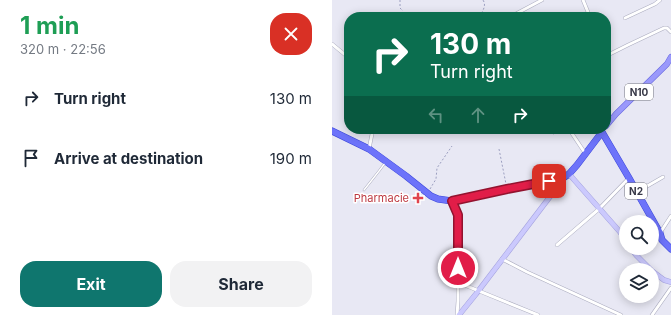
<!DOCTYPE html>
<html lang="en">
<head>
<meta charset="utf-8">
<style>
  :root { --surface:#fff; --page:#f2f2f3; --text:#1f2937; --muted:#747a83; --accent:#0f766e }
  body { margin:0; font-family:Inter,sans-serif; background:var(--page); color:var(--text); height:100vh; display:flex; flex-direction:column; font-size:15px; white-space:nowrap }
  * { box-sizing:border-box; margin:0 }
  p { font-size:13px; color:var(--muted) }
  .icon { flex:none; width:22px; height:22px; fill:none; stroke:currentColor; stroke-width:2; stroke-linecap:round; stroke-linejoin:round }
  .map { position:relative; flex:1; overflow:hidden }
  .details { display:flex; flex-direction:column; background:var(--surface); width:332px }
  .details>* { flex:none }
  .hud { position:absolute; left:12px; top:12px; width:267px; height:122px; border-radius:16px; box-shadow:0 2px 10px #0003; background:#0b6e4f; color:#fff; overflow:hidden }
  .controls { position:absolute; left:287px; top:215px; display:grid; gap:8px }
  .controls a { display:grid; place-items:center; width:40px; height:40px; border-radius:50%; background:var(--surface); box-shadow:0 2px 10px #0003; font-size:20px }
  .pin { position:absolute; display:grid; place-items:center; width:34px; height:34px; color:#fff; margin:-17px; border-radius:8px; box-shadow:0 2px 6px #0006 }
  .me { position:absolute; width:44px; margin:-22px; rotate:0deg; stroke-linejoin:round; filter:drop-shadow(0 0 3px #0008) }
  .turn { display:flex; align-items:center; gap:14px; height:84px; padding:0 20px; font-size:18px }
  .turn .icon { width:52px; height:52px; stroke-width:2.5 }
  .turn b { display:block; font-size:28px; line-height:34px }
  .lanes { display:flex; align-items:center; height:38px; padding:0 20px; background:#0003; justify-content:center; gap:20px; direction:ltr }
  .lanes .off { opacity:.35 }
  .round { display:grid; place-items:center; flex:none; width:42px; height:42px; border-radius:16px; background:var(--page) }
  .summary { display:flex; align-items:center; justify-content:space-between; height:68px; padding:0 20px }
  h1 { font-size:24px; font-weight:700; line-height:30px; color:#1e9e55 }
  .cta { display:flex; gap:8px; margin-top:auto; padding:8px 20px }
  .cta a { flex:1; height:46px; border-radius:16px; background:var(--accent); color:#fff; font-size:16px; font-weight:700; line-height:46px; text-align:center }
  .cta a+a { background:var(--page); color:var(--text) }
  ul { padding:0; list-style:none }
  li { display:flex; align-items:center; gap:12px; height:60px; padding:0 20px }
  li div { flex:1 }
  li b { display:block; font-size:15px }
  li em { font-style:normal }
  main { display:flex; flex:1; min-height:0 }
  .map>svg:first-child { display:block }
</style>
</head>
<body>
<main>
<section class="details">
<div class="summary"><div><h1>1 min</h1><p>320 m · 22:56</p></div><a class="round" style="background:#d93025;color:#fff"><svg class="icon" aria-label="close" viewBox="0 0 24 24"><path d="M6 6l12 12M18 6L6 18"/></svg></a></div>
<ul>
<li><svg class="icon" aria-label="right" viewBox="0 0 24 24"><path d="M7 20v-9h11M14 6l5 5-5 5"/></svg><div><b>Turn right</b></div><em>130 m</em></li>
<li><svg class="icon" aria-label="arrive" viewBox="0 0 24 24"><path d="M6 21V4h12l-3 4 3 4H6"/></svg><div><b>Arrive at destination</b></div><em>190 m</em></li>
</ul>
<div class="cta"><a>Exit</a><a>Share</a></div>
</section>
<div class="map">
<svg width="339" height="315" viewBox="0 0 339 315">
  <rect width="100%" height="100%" fill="#e8e8f4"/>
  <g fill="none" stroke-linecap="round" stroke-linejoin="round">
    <!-- stream -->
    <path stroke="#efd9a6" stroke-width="1" d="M188,17L190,12"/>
    <!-- lane casing -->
    <g stroke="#abacbf" stroke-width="2.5">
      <path id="lane" d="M32,190L47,171L53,163"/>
    </g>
    <!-- street casing -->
    <g stroke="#abacbf" stroke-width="4">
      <path id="street" d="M251,0L258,17
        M178,17L210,0
        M293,18L323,4L328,0
        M0,44L17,58
        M274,56L296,45L332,28H335L339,32
        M237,129L253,153
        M37,149L41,129
        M305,192L331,177
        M120,201L126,215V301L125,315
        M320,241L328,233L339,216
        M225,245L267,209L297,178
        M304,255L312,248
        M170,259L195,272L289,315
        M125,282L206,315
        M320,315L339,288"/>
    </g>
    <!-- secondary casing -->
    <g stroke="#a4a2de" stroke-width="5.5">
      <path id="secondary" d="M237,174L288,232L294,241
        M299,248L304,255L319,270
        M320,271L332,280L339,282
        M127,315L144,294L220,194L231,178"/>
    </g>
    <!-- primary casing -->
    <g stroke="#696ae1" stroke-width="6">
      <path id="primary" d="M274,126L284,114L335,64L339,57"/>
    </g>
    <!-- highway casing -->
    <g stroke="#3c48d9" stroke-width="7">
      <path id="highway" d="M0,131L37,149L74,176L99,196L106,199L120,201L175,189L217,181L231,178L237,174L245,165L270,132L297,178L328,233L330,240L339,249"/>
    </g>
    <!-- path -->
    <path stroke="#9c9fc0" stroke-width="1" stroke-dasharray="2 2" stroke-linecap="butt" d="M68,0V8L71,11
      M148,17C150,11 155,6 151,0
      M13,51L17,48
      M221,134L233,129
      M167,149L174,184
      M98,189L104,179L105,168L120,146"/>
    <!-- lane -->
    <use href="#lane" stroke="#fff" stroke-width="1.5"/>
    <!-- street -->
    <use href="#street" stroke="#fff" stroke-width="3"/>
    <!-- secondary -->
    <use href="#secondary" stroke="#cbc9fd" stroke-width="4.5"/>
    <!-- primary -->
    <use href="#primary" stroke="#9a99fb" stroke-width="5"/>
    <!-- highway -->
    <use href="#highway" stroke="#6d73fa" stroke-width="6"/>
  </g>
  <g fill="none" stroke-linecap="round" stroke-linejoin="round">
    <!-- route casing -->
    <g stroke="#92132f" stroke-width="10">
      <path id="route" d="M126,268V215L120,201L175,189L217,181"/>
    </g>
    <!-- route -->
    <use href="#route" stroke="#e11d48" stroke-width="7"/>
  </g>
  <!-- markers -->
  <path fill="#e0444e" stroke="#fff" stroke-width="1.5" d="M84 192h4v4h4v4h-4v4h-4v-4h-4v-4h4z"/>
  <g text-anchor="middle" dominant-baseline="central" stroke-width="3" stroke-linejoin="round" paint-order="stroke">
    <!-- shield labels -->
    <g fill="#fff" stroke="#73747e" stroke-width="1">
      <rect x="293" y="84" width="28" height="16" rx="3"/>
      <rect x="293" y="183" width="22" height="16" rx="3"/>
    </g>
    <g font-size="10" font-weight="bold" fill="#373847">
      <text x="307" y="92">N10</text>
      <text x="304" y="191">N2</text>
    </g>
    <!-- health labels -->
    <g font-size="11" fill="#be3a42" stroke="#fff" text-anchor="end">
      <text x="77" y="198">Pharmacie</text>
    </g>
  </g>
</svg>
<div class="controls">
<a><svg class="icon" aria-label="search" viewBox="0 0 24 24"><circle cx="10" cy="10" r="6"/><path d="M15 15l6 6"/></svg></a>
<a><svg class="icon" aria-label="layers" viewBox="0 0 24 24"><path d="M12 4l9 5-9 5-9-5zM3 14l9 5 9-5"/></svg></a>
</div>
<div class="pin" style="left:217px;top:181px;background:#d93025"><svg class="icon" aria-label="arrive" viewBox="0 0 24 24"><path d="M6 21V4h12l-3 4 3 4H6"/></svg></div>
<svg class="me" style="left:126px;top:268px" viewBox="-20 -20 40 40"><circle r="17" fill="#e11d48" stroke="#fff" stroke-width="3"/><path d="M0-11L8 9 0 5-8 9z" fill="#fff"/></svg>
<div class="hud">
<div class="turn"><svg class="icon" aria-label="right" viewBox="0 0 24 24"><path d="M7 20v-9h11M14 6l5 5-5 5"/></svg><div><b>130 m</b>Turn right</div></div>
<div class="lanes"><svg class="icon off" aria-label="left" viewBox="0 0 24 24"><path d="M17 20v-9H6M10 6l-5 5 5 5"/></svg><svg class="icon off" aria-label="ahead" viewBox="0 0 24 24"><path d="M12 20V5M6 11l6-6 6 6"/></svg><svg class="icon" aria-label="right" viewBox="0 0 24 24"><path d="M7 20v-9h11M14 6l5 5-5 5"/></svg></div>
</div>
</div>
</main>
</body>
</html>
